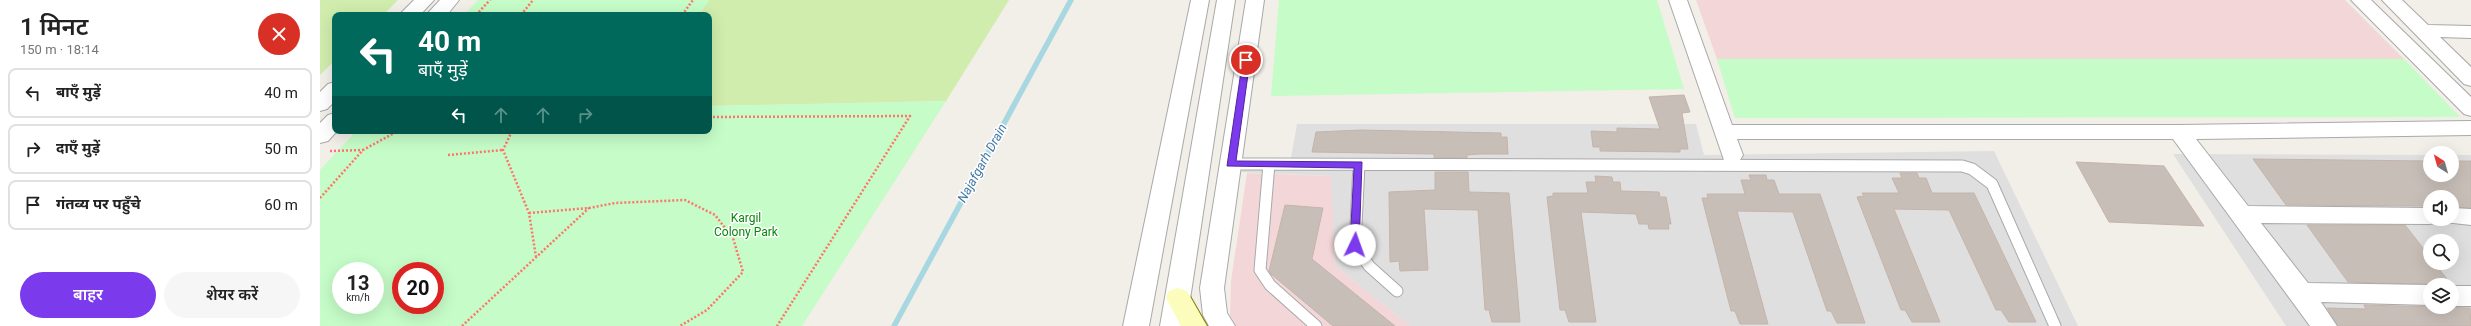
<!DOCTYPE html>
<html lang="hi">
<head>
<meta charset="utf-8">
<style>
  :root { --surface:#fff; --page:#f6f6f6; --text:#222; --muted:#767676; --line:#e0e0e0; --accent:#7c3aed }
  body { margin:0; font-family:Roboto,"Noto Sans Devanagari",sans-serif; background:var(--page); color:var(--text); height:100vh; display:flex; flex-direction:column; font-size:15px; white-space:nowrap }
  * { box-sizing:border-box; margin:0 }
  p { font-size:13px; color:var(--muted) }
  .icon { flex:none; width:22px; height:22px; fill:none; stroke:currentColor; stroke-width:2; stroke-linecap:round; stroke-linejoin:round }
  .map { position:relative; flex:1; overflow:hidden }
  .panel { display:flex; flex-direction:column; background:var(--surface); width:320px }
  .panel>* { flex:none }
  .top-card { position:absolute; left:12px; top:12px; width:380px; height:122px; border-radius:8px; box-shadow:0 4px 16px #0002; background:#00695c; color:#fff; overflow:hidden }
  .needle { width:26px; rotate:323deg }
  .fabs { position:absolute; left:2103px; top:146px; display:grid; gap:8px }
  .fabs a { display:grid; place-items:center; width:36px; height:36px; border-radius:50%; background:var(--surface); box-shadow:0 4px 16px #0002; font-size:20px }
  .speed { position:absolute; left:12px; top:262px; display:flex; gap:8px; font-size:20px; font-weight:700; text-align:center }
  .speed>* { display:grid; place-content:center; width:52px; height:52px; border-radius:50%; background:var(--surface); box-shadow:0 4px 16px #0002; line-height:1 }
  .speed small { font-size:10px; font-weight:400 }
  .speed .limit { border:6px solid #d22; background:#fff; color:#111 }
  .pin { position:absolute; display:grid; place-items:center; width:34px; height:34px; color:#fff; margin:-17px; border:2px solid #fff; border-radius:50%; box-shadow:0 1px 4px #0007 }
  .me { position:absolute; width:44px; margin:-22px; rotate:3deg; stroke-linejoin:round; filter:drop-shadow(0 0 3px #0008) }
  .turn { display:flex; align-items:center; gap:14px; height:84px; padding:0 20px; font-size:18px }
  .turn .icon { width:52px; height:52px; stroke-width:2.5 }
  .turn b { display:block; font-size:28px; line-height:34px }
  .lanes { display:flex; align-items:center; height:38px; padding:0 20px; background:#0003; justify-content:center; gap:20px; direction:ltr }
  .lanes .off { opacity:.35 }
  .round { display:grid; place-items:center; flex:none; width:42px; height:42px; border-radius:21px; background:var(--page) }
  .head { display:flex; align-items:center; justify-content:space-between; height:68px; padding:0 20px }
  h1 { font-size:24px; font-weight:600; line-height:30px }
  .action { display:flex; gap:8px; margin-top:auto; padding:8px 20px }
  .action a { flex:1; height:46px; border-radius:24px; background:var(--accent); color:#fff; font-size:16px; font-weight:600; line-height:46px; text-align:center }
  .action a+a { background:var(--page); color:var(--text) }
  ul { padding:0; list-style:none }
  li { display:flex; align-items:center; gap:12px; height:50px; margin:0 8px 6px; padding:0 12px; border:2px solid var(--line); border-radius:8px }
  li div { flex:1 }
  li b { display:block; font-size:15px }
  li em { font-style:normal }
  main { display:flex; flex:1; min-height:0 }
  .map>svg:first-child { display:block }
</style>
</head>
<body>
<main>
<section class="panel">
<div class="head"><div><h1>1 मिनट</h1><p>150 m · 18:14</p></div><a class="round" style="background:#d93025;color:#fff"><svg class="icon" aria-label="close" viewBox="0 0 24 24"><path d="M6 6l12 12M18 6L6 18"/></svg></a></div>
<ul>
<li><svg class="icon" aria-label="left" viewBox="0 0 24 24"><path d="M17 20v-9H6M10 6l-5 5 5 5"/></svg><div><b>बाएँ मुड़ें</b></div><em>40 m</em></li>
<li><svg class="icon" aria-label="right" viewBox="0 0 24 24"><path d="M7 20v-9h11M14 6l5 5-5 5"/></svg><div><b>दाएँ मुड़ें</b></div><em>50 m</em></li>
<li><svg class="icon" aria-label="arrive" viewBox="0 0 24 24"><path d="M6 21V4h12l-3 4 3 4H6"/></svg><div><b>गंतव्य पर पहुँचे</b></div><em>60 m</em></li>
</ul>
<div class="action"><a>बाहर</a><a>शेयर करें</a></div>
</section>
<div class="map">
<svg width="2151" height="326" viewBox="0 0 2151 326">
  <rect width="100%" height="100%" fill="#f2eee8"/>
  <!-- residential -->
  <path fill="#e0dfdf" fill-rule="evenodd" d="M977,124H1376L1384,155L1674,151L1758,326H1090L1015,266L1010,176L921,172L924,159L971,158Z
    M1853,154L2110,155V175H2132V155H2151V326H1966ZM2110,197H2132V219H2110ZM2110,241H2132V263H2110ZM2110,285H2132V307H2110Z"/>
  <!-- commercial -->
  <path fill="#f3d7d8" d="M1376,0H2025L2084,59H1397Z
    M927,173L1011,176L1015,266L1090,326H916L910,315L911,281Z"/>
  <!-- grass -->
  <path fill="#d0edad" d="M0,0H78L63,15H15V60L0,75Z
    M389,0H689L626,101L389,106V15H379Z"/>
  <!-- park -->
  <path fill="#c5fcc7" fill-rule="evenodd" d="M158,0H389L379,15H144Z
    M959,0H1337L1364,89L951,96Z
    M1397,59H2084L2140,117L1415,118Z
    M626,101L482,326H0V170L36,131H389V106ZM21,271H55V305H21ZM81,271H115V305H81Z"/>
  <g fill="none" stroke-linecap="round" stroke-linejoin="round">
    <!-- stream -->
    <path stroke="#a7d7e1" stroke-width="5.5" d="M574,326L751,0"/>
  </g>
  <!-- building -->
  <path fill="#c7beb7" stroke="#c5b4aa" d="M1364,95L1370,112L1362,113L1368,149H1360V152L1280,151V147H1273L1271,131L1297,132V128L1340,129L1329,97Z
    M1041,130L1181,133V137H1187L1188,154H1159L1147,155V158H1114V154L992,152L996,132Z
    M1933,159L2110,161V175H2132V161H2151V208L2132,207V197H2110V206L1966,205Z
    M1756,162L1844,166L1884,226L1789,222Z
    M1115,172H1148L1149,192L1189,193L1200,322H1172L1169,310H1165L1158,210L1104,209L1108,270L1080,271L1079,261L1070,262L1069,192L1115,190Z
    M1580,173H1597L1599,178H1606L1612,193H1654L1716,322H1689L1681,310H1676L1629,210L1574,209L1620,322H1592L1585,310H1581L1537,197L1544,196L1542,193H1579L1572,178H1582Z
    M1429,175H1446L1447,180H1454L1459,194H1500L1545,323H1517L1511,311H1507L1473,212L1417,211L1448,324H1420L1415,311H1411L1382,198H1388L1387,194H1425L1421,180H1431Z
    M1275,176L1292,177L1293,182H1300L1301,191L1339,192L1340,197H1346L1351,224H1348L1349,229H1329L1328,224H1319L1316,214L1261,212L1276,322H1249L1245,310H1240L1227,197L1233,196V193H1268L1266,182H1276Z
    M965,205L1003,208L992,259L1075,326H1013L951,274L949,271Z
    M1987,225H2085L2110,257V263H2114L2132,285L2028,282Z
    M2044,305L2150,308L2151,326H2018L2007,308L2046,309Z"/>
  <g fill="none" stroke-linecap="round" stroke-linejoin="round">
    <!-- service casing -->
    <g stroke="#a9a9a9" stroke-width="13">
      <path id="service" d="M911,164L1642,166L1652,169L1672,184L1735,326
        M949,164L940,270L950,285L996,326
        M1039,165L1035,245L1049,266L1077,291"/>
    </g>
    <!-- minor casing -->
    <g stroke="#a9a9a9" stroke-width="2">
      <path id="minor" d="M94,0H114L100,15H79Z
        M120,0H139L127,15H106Z
        M926,0H944L904,288L907,313L915,326H889L883,315L880,288Z
        M1349,0H1367L1412,125H1859L2151,121V135L1876,139L1928,206L2110,208V219H2120L2118,222L2110,224L1941,223L1988,283L2110,285V305L2001,302L2017,326H1990L1853,139H1417L1423,155L1420,160L1412,163L1404,160Z
        M2031,0H2051L2151,97V116L2144,114Z
        M2062,0H2082L2108,25L2151,26V38L2120,37L2151,67V86L2144,84Z
        M15,82V101L7,109L0,111V92L8,84Z
        M15,113V131H17L8,141L0,143V123L8,115Z
        M2132,208L2151,209V225L2124,222L2122,219H2132Z
        M2132,286H2151V306H2132Z"/>
    </g>
    <!-- tertiary casing -->
    <g stroke="#a9a9a9" stroke-width="2">
      <path id="tertiary" d="M871,0H889L829,326H803Z
        M897,0H915L866,326H840Z"/>
    </g>
    <!-- secondary casing -->
    <g stroke="#7a8100" stroke-width="2">
      <path id="secondary" d="M858,288L867,291L887,326H861L846,298L849,291Z"/>
    </g>
    <!-- path -->
    <path stroke="#ff746c" stroke-width="2.5" stroke-dasharray="2 2" stroke-linecap="butt" d="M156,15L170,0
      M201,15L213,0
      M362,15L373,0
      M389,117L590,116L457,326
      M192,131L183,150L209,213L216,257
      M10,151L43,150
      M128,155L183,150
      M0,198L43,150L78,131
      M209,213L269,208L295,203L365,200L395,215L413,238L423,272L387,310L360,326
      M142,326L269,208"/>
    <!-- service -->
    <use href="#service" stroke="#fff" stroke-width="11"/>
    <!-- minor -->
    <use href="#minor" fill="#fff" fill-rule="evenodd"/>
    <!-- tertiary -->
    <use href="#tertiary" fill="#fff" fill-rule="evenodd"/>
    <!-- secondary -->
    <use href="#secondary" fill="#fcfcbc" fill-rule="evenodd"/>
  </g>
  <!-- route -->
  <path fill="#7c3aed" stroke="#51269a" d="M923,58L930,60L916,161L1042,162L1039,248L1035,249L1030,245L1034,168L907,166Z"/>
  <g text-anchor="middle" dominant-baseline="central" stroke-width="3" stroke-linejoin="round" paint-order="stroke">
    <!-- park labels -->
    <g font-size="12" fill="#07880b" stroke="#fff">
      <text x="426" y="218">Kargil<tspan x="426" dy="14">Colony Park</tspan></text>
    </g>
    <!-- water labels -->
    <g font-size="13" font-style="italic" fill="#4379a6" stroke="#fff">
      <text transform="translate(662 163) rotate(-61)">Najafgarh Drain</text>
    </g>
  </g>
</svg>
<div class="fabs">
<a><svg class="needle" viewBox="-14 -14 28 28"><path d="M0-13l5 13h-10z" fill="#e53935"/><path d="M0 13l5-13h-10z" fill="#767676"/></svg></a>
<a><svg class="icon" aria-label="sound" viewBox="0 0 24 24"><path d="M4 9h4l5-4v14l-5-4H4zM17 9q2 3 0 6"/></svg></a>
<a><svg class="icon" aria-label="search" viewBox="0 0 24 24"><circle cx="10" cy="10" r="6"/><path d="M15 15l6 6"/></svg></a>
<a><svg class="icon" aria-label="layers" viewBox="0 0 24 24"><path d="M12 4l9 5-9 5-9-5zM3 14l9 5 9-5"/></svg></a>
</div>
<div class="speed"><div>13<small>km/h</small></div><div class="limit">20</div></div>
<div class="pin" style="left:926px;top:60px;background:#d93025"><svg class="icon" aria-label="arrive" viewBox="0 0 24 24"><path d="M6 21V4h12l-3 4 3 4H6"/></svg></div>
<svg class="me" style="left:1035px;top:245px" viewBox="-20 -20 40 40"><circle r="19" fill="#fff"/><path d="M0-13L10 11 0 6-10 11z" fill="#7c3aed"/></svg>
<div class="top-card">
<div class="turn"><svg class="icon" aria-label="left" viewBox="0 0 24 24"><path d="M17 20v-9H6M10 6l-5 5 5 5"/></svg><div><b>40 m</b>बाएँ मुड़ें</div></div>
<div class="lanes"><svg class="icon" aria-label="left" viewBox="0 0 24 24"><path d="M17 20v-9H6M10 6l-5 5 5 5"/></svg><svg class="icon off" aria-label="ahead" viewBox="0 0 24 24"><path d="M12 20V5M6 11l6-6 6 6"/></svg><svg class="icon off" aria-label="ahead" viewBox="0 0 24 24"><path d="M12 20V5M6 11l6-6 6 6"/></svg><svg class="icon off" aria-label="right" viewBox="0 0 24 24"><path d="M7 20v-9h11M14 6l5 5-5 5"/></svg></div>
</div>
</div>
</main>
</body>
</html>
